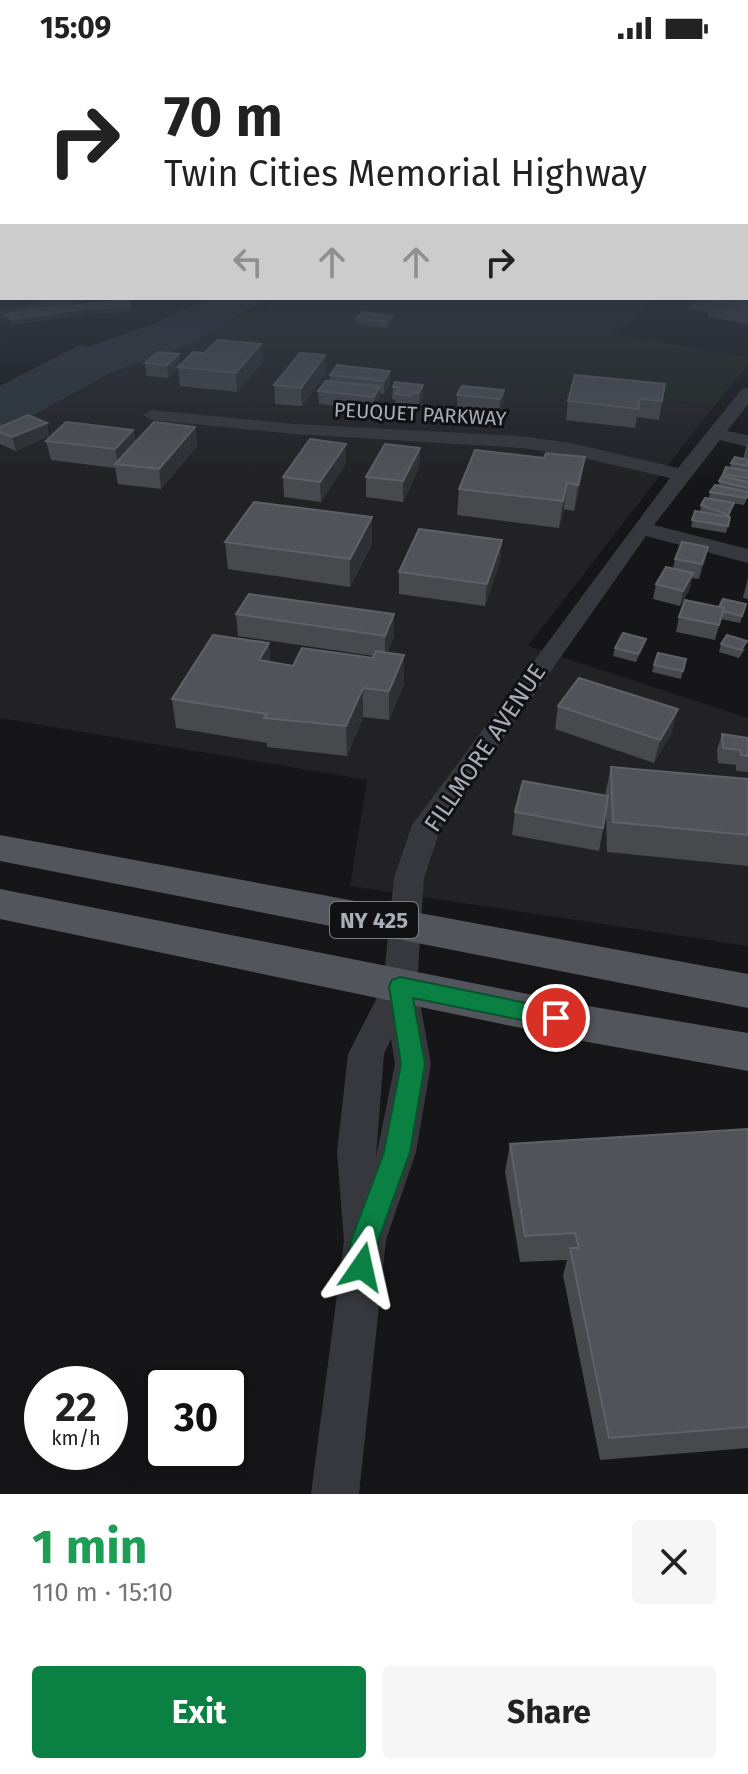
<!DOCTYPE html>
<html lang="en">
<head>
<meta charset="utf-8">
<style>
  :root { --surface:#fff; --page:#f6f6f6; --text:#222; --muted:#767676; --accent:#0b8043 }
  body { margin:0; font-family:"Fira Sans",sans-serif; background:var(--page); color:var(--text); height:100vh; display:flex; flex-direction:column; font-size:30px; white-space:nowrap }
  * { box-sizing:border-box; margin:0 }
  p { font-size:26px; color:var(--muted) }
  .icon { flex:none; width:44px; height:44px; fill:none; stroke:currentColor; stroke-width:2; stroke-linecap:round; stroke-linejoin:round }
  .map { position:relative; height:1438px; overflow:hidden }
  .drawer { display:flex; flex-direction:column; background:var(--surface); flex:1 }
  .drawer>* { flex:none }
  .hud { position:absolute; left:0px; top:0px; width:748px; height:244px; box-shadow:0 8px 32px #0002; background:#fff; color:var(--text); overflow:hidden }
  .speed { position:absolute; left:24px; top:1310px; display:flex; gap:16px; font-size:40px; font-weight:700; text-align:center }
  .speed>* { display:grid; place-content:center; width:104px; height:104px; border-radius:50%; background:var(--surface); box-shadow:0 8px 32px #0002; line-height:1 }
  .speed small { font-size:20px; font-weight:400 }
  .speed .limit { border:4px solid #111; border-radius:12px; background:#fff; color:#111 }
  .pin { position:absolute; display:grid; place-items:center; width:68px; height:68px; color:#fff; margin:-34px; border:4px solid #fff; border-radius:50%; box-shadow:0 2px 8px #0007 }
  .me { position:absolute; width:88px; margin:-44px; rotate:11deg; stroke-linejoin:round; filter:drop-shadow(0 0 6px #0008) }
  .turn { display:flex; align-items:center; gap:28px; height:168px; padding:0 32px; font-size:36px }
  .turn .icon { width:104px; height:104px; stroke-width:2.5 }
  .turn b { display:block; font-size:56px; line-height:68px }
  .lanes { display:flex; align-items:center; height:76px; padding:0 32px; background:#0003; justify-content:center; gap:40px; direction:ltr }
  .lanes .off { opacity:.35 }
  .round { display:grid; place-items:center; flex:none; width:84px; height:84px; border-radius:8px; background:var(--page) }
  .head { display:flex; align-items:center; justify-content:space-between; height:136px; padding:0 32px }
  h1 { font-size:48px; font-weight:700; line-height:60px; color:#1e9e55 }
  .action { display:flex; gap:16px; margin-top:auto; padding:16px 32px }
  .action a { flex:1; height:92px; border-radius:8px; background:var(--accent); color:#fff; font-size:32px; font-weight:700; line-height:92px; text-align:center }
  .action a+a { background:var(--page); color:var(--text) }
  .status { display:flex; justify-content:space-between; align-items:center; height:56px; padding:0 40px; background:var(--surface); direction:ltr }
  .status svg { height:22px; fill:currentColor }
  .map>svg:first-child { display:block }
</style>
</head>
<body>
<div class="status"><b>15:09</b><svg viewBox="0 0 49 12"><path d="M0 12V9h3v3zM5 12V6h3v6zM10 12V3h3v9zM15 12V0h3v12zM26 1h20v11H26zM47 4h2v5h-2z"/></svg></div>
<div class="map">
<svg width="748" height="1438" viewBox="0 0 748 1438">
  <rect width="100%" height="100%" fill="#161618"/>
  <!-- built -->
  <path fill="#222225" d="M187,290L714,350L528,590L748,662V890L350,830L367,724L0,662V378L110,317Z"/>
  <!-- green -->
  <path fill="#1e261f" d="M272,242H659L612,278L748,301V309L714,350L187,290L239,258L265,256Z"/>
  <!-- water -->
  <path fill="#2c353c" d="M209,242H272L239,258L187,290L110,317L0,378V330L79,289L88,291L158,266Z"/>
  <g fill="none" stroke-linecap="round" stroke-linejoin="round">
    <!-- minor -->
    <path fill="#37383d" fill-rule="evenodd" d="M57,242H84L82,245L0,263V255Z
      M748,332V348L727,375L748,379V391L720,384L654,469L748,493V507L646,480L441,771L424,822L417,930L431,1008L416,1096L386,1184L359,1438H311L344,1185L337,1096L348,998L383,930L394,822L412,769L670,422L571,399L521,392L294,378L152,364L143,359L152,354L294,368L521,380L571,387L678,412L742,333ZM391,983L395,1008L376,1101L384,998Z"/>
    <!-- major -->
    <path fill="#53555c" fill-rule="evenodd" d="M0,779L748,918V952L0,805Z
      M0,833L588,950L748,977V1015L588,986L0,863Z"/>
  </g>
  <!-- wall -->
  <path fill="#47494d" d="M746,223H748V266L747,268L708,261L709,256L689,253L691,242H746Z
    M393,260V266L387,272L356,268V262Z
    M263,306L237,336L180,330L178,312L168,322L147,320L145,307L180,309Z
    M390,315V327L384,338L380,337V343L374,354L319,348L318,335L330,325V319Z
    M326,317L302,350L275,348L274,329Z
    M665,328L659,364L637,361L635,372L566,364L568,345Z
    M423,329V341L419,350L412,349L411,352L395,351V344L392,343L393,331Z
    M504,334L503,347L499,356L457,352V339Z
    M0,371L49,380L16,395L0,388Z
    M195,371L197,390L161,433L118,428L115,412L51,404L46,385L133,374L135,386Z
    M748,384V441L744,449L726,446L734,447L729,461H730L726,477L691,471L695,455L700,456L701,449L709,442L710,436L718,429L726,411H730L731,407L743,403Z
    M346,388V407L321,446L284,441L283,421Z
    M420,392L419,412L403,446L366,441V421Z
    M581,426L574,455L564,453L559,472L457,459L459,433Z
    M502,484L500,505L485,550L399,538V516Z
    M225,486L372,488L350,531L228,513Z
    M708,491L699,523L692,522L690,532L680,550L653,543L656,528L673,512L675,503Z
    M748,522V543L743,542Z
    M746,548L740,567L721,563L715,584L676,576L679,561L719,551Z
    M236,558L394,580L387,597L404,599V628L389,664L363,661L347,700L267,691V687L176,672L172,643L269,587L270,606L293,610L373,602L374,600L238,580Z
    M646,583L644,590L636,606L613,600L615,592Z
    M721,588L745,593L739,602L719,596Z
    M686,603L681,623L652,616L654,609Z
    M558,650L672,676L654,707L555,673Z
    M722,678L748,682V716L736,715V709L718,707L717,694Z
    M611,711L748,723V810L607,796L606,758L599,795L512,779L515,756L605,739Z
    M748,1073V1392L600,1404L563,1219L567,1204L520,1206L505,1116L510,1088Z"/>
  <!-- shaded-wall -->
  <path fill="#2f3033" d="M130,250V256L89,259L88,253Z
    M85,253L86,259L11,269L10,263Z
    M393,260V266L387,272V266Z
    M261,288L263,306L237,336L236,317Z
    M179,298L180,310L168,322L167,309Z
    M325,299L326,317L302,350L301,332Z
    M390,315V327L384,338V325Z
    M423,329V341L419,350V337Z
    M380,330V343L374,354V341Z
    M504,334L503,347L499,356L500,343Z
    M47,367L49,380L16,395L12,381Z
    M195,371L197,390L161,433L159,413Z
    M133,374L136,394L118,408L115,393Z
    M346,388V407L321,446L320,426Z
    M420,392L419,412L403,446V425Z
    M585,401L581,426L574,455L578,429Z
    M567,427L564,453L559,472L563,445Z
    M372,461V488L350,531V503Z
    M502,484L500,505L485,550L487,528Z
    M708,491L705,506L699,523L702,508Z
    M693,517L690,532L680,550L683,535Z
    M394,558V580L385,602V580Z
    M646,583L644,590L636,606L638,598Z
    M269,587L271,615L259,604Z
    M404,599V628L389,664V635Z
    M363,632V661L347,700L346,670Z
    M678,653L672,676L654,707L660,684Z"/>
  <!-- building -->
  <path fill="#525359" stroke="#5f6168" stroke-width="2" d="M746,235H748V250L711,244L713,242H746Z
    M128,244L130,250L88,253L87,248Z
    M85,248V253L10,263L6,259L35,253Z
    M363,256L393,260L387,266L356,262Z
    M218,284L261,288L236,317L178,311L193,296L204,297Z
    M158,296L179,298L167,309L145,307Z
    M300,297L325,299L301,332L274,329Z
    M337,309L390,315L384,325L330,319Z
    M575,319L665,328L662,345L640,343L638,353L568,345Z
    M326,325L380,330L374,341L318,335Z
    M395,326L423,329L419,337H412L411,340L395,338L399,331H393Z
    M462,330L504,334L500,343L457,339Z
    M28,359L47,367L12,381L0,376V371Z
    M66,366L133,374L115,393L46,385Z
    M154,366L195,371L159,413L115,408Z
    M310,383L346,388L320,426L283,421Z
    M385,388L420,392L403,425L366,421Z
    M475,394L544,402L546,397L585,401L578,429L567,427L563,445L459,433Z
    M735,401L748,404V410L731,407Z
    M726,411L748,415V422L723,418Z
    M722,420L748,426V432L719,425Z
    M715,429L748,436V438L746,442L710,436Z
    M705,442L734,447L728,459L701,449Z
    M254,446L372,461L350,503L225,486Z
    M695,455L730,461L728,470L692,464Z
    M419,473L502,484L487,528L399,516Z
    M682,486L708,491L702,508L675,503Z
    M666,511L693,517L683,535L656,528Z
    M249,538L394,558L385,580L236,558Z
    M723,543L746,548L742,560L723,555L724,552L719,551Z
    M685,544L724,552L719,569L679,561Z
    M623,577L646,583L638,598L615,592Z
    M213,579L269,587L259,604L293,610L302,592L373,602L376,595L404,599L389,635L363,632L346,670L264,662L267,658L172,643Z
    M727,579L747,585L741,594L721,588Z
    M658,597L686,603L683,615L654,609Z
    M579,622L678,653L660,684L558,650Z
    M722,678L748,682V700L741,699L740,694L723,692Z
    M611,711L748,723V779L613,766Z
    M523,725L608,740L603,772L515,756Z
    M748,1073V1371L609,1382L570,1192H579L575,1177L525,1180L510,1088Z"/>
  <!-- sky -->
  <linearGradient id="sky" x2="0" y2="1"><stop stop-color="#0c0c0d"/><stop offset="0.53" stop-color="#363c48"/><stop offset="1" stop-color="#363c48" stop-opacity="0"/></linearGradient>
  <rect width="748" height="424" fill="url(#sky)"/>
  <!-- route -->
  <path fill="#0b8043" stroke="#07532c" stroke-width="2" d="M400,921L556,953L564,955L568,962L564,969L556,971L413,942L425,1008L410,1096L378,1185L371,1221L362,1225L352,1221L348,1211L351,1185L384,1096L401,1008L389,930L392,924Z"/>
  <g text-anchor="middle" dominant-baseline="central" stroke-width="6" stroke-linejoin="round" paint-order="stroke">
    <!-- far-street labels -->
    <g font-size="20" fill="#a8adb8" stroke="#111113">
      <text transform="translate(420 358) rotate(3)">PEUQUET PARKWAY</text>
    </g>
    <!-- shield labels -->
    <rect fill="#111113" stroke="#7b7e86" stroke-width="2" x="330" y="846" width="88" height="36" rx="6"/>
    <g font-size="22" font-weight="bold" fill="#a8adb8">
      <text x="374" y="864">NY 425</text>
    </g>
    <!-- street labels -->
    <g font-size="24" fill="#a8adb8" stroke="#111113">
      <text transform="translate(485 692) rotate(-56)">FILLMORE AVENUE</text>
    </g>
  </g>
</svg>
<div class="speed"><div>22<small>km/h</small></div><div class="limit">30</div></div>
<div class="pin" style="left:556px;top:962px;background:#d93025"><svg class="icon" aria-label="arrive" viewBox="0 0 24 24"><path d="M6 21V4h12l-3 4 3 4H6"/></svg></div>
<svg class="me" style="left:362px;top:1211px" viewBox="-20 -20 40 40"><path d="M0-17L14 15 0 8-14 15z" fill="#0b8043" stroke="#fff" stroke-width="4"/></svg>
<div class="hud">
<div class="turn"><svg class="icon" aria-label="right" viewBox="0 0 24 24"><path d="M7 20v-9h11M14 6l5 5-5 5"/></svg><div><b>70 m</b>Twin Cities Memorial Highway</div></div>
<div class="lanes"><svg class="icon off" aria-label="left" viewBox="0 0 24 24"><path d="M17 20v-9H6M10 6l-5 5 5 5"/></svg><svg class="icon off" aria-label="ahead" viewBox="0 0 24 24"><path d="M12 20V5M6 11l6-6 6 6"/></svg><svg class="icon off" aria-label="ahead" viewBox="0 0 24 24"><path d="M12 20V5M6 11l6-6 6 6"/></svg><svg class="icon" aria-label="right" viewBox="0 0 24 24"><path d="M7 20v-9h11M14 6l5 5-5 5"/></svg></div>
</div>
</div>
<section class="drawer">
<div class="head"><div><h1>1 min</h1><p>110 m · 15:10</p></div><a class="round"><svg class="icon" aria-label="close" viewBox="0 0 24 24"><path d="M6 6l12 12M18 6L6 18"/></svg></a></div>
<div class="action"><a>Exit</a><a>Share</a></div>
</section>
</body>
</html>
